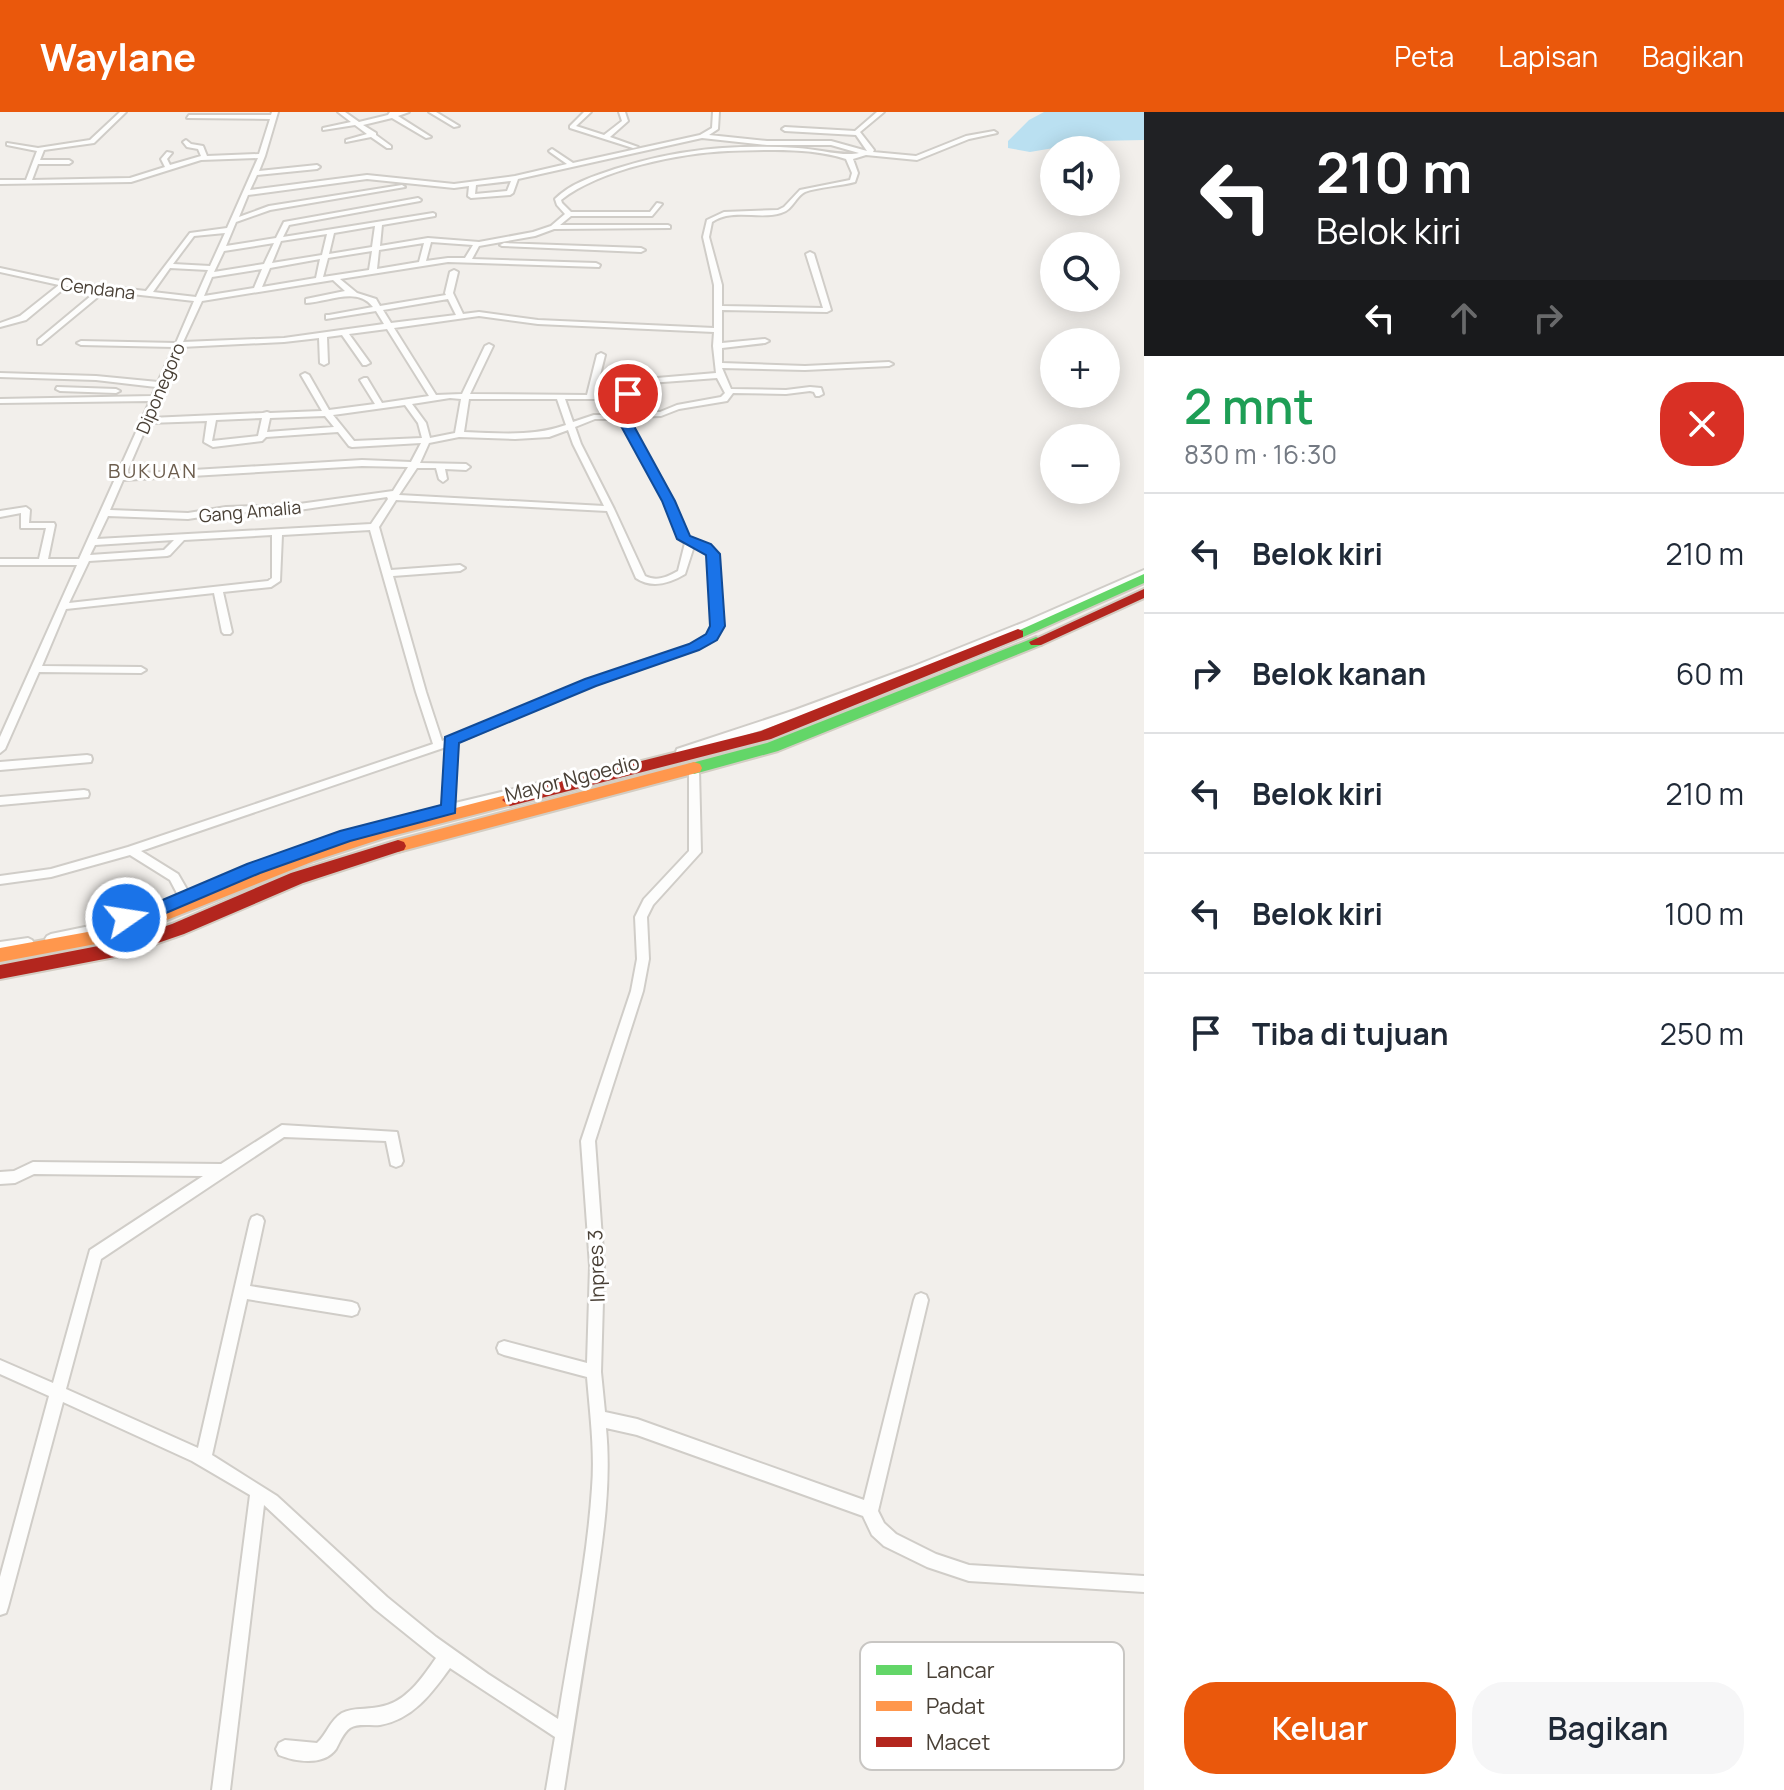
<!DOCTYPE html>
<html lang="id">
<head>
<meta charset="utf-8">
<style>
  :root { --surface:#fff; --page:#f6f6f7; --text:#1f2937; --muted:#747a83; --line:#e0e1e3; --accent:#ea580c }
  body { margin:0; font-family:Manrope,sans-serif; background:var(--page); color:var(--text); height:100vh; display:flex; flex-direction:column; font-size:30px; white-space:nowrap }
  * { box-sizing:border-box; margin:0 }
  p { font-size:26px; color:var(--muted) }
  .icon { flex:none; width:44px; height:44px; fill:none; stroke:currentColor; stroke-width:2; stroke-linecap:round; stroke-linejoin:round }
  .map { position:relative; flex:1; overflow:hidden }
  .panel { display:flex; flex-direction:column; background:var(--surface); width:640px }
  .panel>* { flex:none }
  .banner { background:#202124; color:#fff; overflow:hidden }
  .tools { position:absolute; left:1040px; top:24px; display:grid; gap:16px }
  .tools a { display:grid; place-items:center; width:80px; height:80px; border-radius:50%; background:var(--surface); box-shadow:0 4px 20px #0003; font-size:40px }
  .pin { position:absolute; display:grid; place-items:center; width:68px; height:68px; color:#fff; margin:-34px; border:4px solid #fff; border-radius:50%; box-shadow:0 2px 8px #0007 }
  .me { position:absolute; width:88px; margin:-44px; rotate:77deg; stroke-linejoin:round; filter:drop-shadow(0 0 6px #0008) }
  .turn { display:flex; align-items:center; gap:28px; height:168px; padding:0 40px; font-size:36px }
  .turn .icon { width:104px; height:104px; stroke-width:2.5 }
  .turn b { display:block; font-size:56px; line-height:68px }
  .lanes { display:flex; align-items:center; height:76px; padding:0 40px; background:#0003; justify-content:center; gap:40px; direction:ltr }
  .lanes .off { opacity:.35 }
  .round { display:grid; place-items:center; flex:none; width:84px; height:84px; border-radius:32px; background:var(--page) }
  .overview { display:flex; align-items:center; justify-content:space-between; height:136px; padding:0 40px }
  h1 { font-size:48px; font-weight:600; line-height:60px; color:#1e9e55 }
  .cta { display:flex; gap:16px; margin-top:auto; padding:16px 40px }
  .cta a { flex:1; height:92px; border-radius:32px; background:var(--accent); color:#fff; font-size:32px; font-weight:600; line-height:92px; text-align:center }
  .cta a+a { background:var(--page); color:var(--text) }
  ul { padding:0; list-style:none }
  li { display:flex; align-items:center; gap:24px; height:120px; padding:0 40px; border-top:2px solid var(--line) }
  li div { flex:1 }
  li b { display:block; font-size:30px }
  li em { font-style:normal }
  header { display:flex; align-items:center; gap:48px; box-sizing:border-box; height:112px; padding:0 40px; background:var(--accent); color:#fff }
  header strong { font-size:38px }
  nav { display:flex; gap:44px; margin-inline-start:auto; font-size:28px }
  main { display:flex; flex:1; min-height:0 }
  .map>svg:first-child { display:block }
</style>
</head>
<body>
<header>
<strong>Waylane</strong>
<nav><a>Peta</a><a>Lapisan</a><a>Bagikan</a></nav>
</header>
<main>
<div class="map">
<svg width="1144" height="1678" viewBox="0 0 1144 1678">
  <rect width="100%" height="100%" fill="#f2efeb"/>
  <!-- water -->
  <path fill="#bae0f1" d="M1044,0H1144V28L1095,29L1030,40L1008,36V29L1029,8Z"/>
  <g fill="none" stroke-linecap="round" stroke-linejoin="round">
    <!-- street casing -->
    <g stroke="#d0cdc8" stroke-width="4">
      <path id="street" d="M120,0H126L94,31L44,38L40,48H69L72,50L69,52H38L32,68L130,66L165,55L161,47L167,40L172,41L167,47L170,53L201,44L198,37L187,35L183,30L186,28L191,32L203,34L207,44L259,42L270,7L187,6L189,3H271L272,0H278L265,44L259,59L317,53L320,55L317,57L257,63L250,78L367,63L454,72L515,64L567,52L550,40L549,39L552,37L573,51L700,23L712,16L713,0H719L718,17L709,23L767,29H831L867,39L856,23L785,19L782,17L785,15L855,19L877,0H884L860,20L874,38L873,40L916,44L966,24L994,19L997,21L969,27L917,48L866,43L853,47L858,61L855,70C841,74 818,75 805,80C795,85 793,98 781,101C759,108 733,96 712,110L709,125L722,173V194L823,196L806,142L810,140L814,142L831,198L827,200L722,198V231L765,227L769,229L765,231L722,236V251L805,254L889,250L893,252L889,254L805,258L722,256L731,277L786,278L810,275L821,276L823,282L819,284H816L814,280L810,279L786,282L733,281L727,289L679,297L661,304L627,305L672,389L688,425L709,433L718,442L723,514L714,527L697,537L594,573L456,631L455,691L543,670L548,674L547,677L449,700L349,727L262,758L177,795L171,791L179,785L170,768L130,743L51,765L0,772V764L51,757L128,735L433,632L416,580L370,418L282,423L280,469L271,475L223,480L232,520L230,522H224L222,520L214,481L66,497L42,554L141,555L146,558L141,561L39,560L5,637L0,641V625L77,453H0V447H39L46,416H21V401L0,405V399L26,395L30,398L29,411H54L55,413L48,447H79L150,289L0,291V287L152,284L156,275L96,268L0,265V261L96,264L158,270L174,235L81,233L77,231L81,229L176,231L194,189L105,179L41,232H38V228L98,178L67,174L26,208L0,215V211L20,204L59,173L0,160V156L65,170L146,179L190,121L227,116L258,46L201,48L131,70L0,72V68H26L37,39L7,33V31L38,36L90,28ZM702,26L767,33H831L859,41C845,45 816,37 798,36C734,32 677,37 615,57C594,64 571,71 555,87L557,93L565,102L551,114L533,120L479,130L428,126L380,134L382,113L435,104V102L433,101L283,125L289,113L420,89L421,88L418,86L284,110L276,126L226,134L236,110L270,98L405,75L402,73L269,94L239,105L248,83L367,67L454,76L469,74L468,84L471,86L510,83L513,81L518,67ZM728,39C766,38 810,35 846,47L852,61L850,68L800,78L784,95L778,98L724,100L707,108L703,125L714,173V216L538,208L479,200L463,202L453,181L458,160L454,158L450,160L445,181L446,183L380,194L376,187L357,181L340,167L448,150L599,155L600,153L596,151L472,147L479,134L535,124L554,117L670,116V114L668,113H560L571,104H652L662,92L657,91L650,100H571L562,91L561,88C600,57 680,41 728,39ZM511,69L507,79L475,82L476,73ZM375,114L372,135L329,142L334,121ZM225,121L210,154L173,152L194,124ZM327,122L322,143L272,151L281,129ZM431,130L473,133L465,146H448L426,149ZM274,131L264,152L214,160L224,139ZM424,131L419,150L377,157L379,138ZM372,139L369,158L323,165L328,146ZM320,147L316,166L262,175L270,156ZM170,156L208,158L196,185L153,180ZM262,157L254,176L204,184L212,165ZM333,168L345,179L306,187V191C328,190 357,174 373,195L329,203H326V207L376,199L384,212L284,226L183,230L202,189ZM448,187L456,203L391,211L383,198ZM479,204L538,212L714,220L713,234L716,261L633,268L629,270L625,283H595L605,243L601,241L597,243L587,283L470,282L493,234L489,232L485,234L462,282L436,283L394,216ZM387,217L429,284L382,291L367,266H364L360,268L375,292L329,298L309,263L305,261L301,263L322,299L270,301L267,300L263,301L150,306L181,235L284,230L319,226L320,251L324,253L328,251L327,225L342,223L363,253H366L370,251L349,222ZM717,266L725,281L721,285L677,293L660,300H627L636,272ZM450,286L461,287L455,321L430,326L426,311L412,292ZM469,287H557L566,313C532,325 499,321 464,320ZM565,287H623L618,303H594L573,310ZM405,293L418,311L422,326L354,329L333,303ZM325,304L334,315L267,320L270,306ZM262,306L258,324L212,329L216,308ZM595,307H620L664,389L679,427L685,431L678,459C667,465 657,470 645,464L614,397L581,332L575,315ZM207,309L204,330L213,335L262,329L266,325L338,320L349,334L352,335L421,331L411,350L362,348L126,362L148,311ZM568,318L573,332L604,394L399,383L417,356H436L439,367L443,370L447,367L445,357L466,358L470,355L466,352L420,351L429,331L459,325L515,327L549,325ZM362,354L408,355L393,379L292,393L226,395L188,401L110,398L123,368ZM387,385L388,387L371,412L97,427L108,404L188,407L226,401L292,399ZM396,388L607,399L636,466C652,477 670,471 685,462L694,434L703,437L708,443L713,514L707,523L691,533L586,569L442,629L426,580L393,464L460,459L465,456L460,453L391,458L379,415ZM272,423V466L268,469L69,491L89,449L167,444L170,443L184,428ZM174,428L164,438L90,443L95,433ZM446,635L444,694L342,721L254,752L189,781L178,762L141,739Z
        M338,0H345L359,10L388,3L390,0H409L398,4L431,25L426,26L392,6L363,13L376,21V23L391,34V36H387L371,25L346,30V28L367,22L355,13L323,18V16L351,10Z
        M429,0H436L459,14L454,15Z
        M584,0H591L576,14L604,23L622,9L619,0H625L628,9L610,25L638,35L633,36L570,16V14Z
        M504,131L641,136L645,138L641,140L502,134L500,133Z
        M57,275L116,277L120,279L116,281L60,279L56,277Z
        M1144,458V464C993,533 839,596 681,644L676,640L677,637L795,598L912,555L1027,509Z
        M87,643L91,644L92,647L91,650L0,658V650Z
        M694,653L699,657L701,740L653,793L647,805L649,847L643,879L595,1029L604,1154L601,1260L605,1300L637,1307L864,1388L914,1188L916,1183L921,1181L926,1183L928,1188L878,1399L884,1411L896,1422L936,1442L969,1453L1144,1464V1480L969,1469L927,1455L884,1434L872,1423L863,1404L637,1323L606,1316C612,1378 601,1439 592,1500C582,1560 573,1619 564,1678H546L555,1625L450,1556C431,1582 413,1607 380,1613C370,1614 358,1611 350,1616C343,1621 340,1630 336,1637C324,1654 296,1650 279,1643L276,1637L279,1631L285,1628L317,1631C327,1622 330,1608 342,1601C354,1595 366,1598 379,1595C406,1591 422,1566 436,1546L375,1497L264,1393L230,1678H212L250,1383L192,1349L63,1290L8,1495L6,1501L0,1503V1465L49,1284L0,1262V1248L53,1271L90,1138L203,1064L34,1062L15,1071L0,1072V1060L14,1059L33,1050L221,1052L282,1013L397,1020L403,1049L401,1053L396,1055L391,1053L386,1029L284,1025L101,1147L66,1277L198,1336L250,1109L252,1105L257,1103L262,1105L264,1109L250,1174L352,1190L357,1192L359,1197L357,1202L352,1204L247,1187L212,1343L277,1384L387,1485L436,1525L488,1562L558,1607C570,1530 587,1453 592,1376C595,1339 590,1302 587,1265L504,1243L499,1241L497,1236L499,1231L504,1229L587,1251L590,1154L581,1029L631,879L637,847L635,805L644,787L689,739V657Z
        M84,678L88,679L89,682L88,685L0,693V685Z
        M156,795L160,796L162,799L160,802L120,817L51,832L47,830L45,827L47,824L51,822L119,808Z
        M28,826L32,828L34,831L32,834L0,840V830Z"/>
    </g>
    <!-- fast casing -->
    <g stroke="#d3cdc3" stroke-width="4">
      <path id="fast" d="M1144,462V471L1023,525H1013L1011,522Z
        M1036,525L1041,527V533L778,639L694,662L686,656L688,652L767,631Z"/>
    </g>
    <!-- slow casing -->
    <g stroke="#d3cdc3" stroke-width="4">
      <path id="slow" d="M694,650L700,652L702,656L700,660L398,740L390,734L398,728Z
        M510,682L516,684L518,688L516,692L384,726L314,749L117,828L0,850V836L115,815L302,741L382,715Z"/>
    </g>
    <!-- jam casing -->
    <g stroke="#d3cdc3" stroke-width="4">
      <path id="jam" d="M1144,477V486L1041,533H1031L1029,530Z
        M1018,517L1023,519V525L771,627L510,694L502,688L510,682L761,619Z
        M398,728L404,730L406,734L404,738L303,771L184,822L120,844L0,867V853L119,830L172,812L291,761Z"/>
    </g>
    <!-- street -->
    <use href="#street" fill="#fdfdfc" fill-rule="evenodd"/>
    <!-- fast -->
    <use href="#fast" fill="#63d668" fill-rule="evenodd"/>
    <!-- slow -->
    <use href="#slow" fill="#ff974d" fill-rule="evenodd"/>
    <!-- jam -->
    <use href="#jam" fill="#b3261e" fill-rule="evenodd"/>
  </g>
  <!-- route -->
  <path fill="#1a73e8" stroke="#114b97" stroke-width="2" d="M624,280L634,282L629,305L675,389L690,424L711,432L720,442L725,514L717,528L699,538L596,574L459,631L455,701L350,729L260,761L140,812L127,817L120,815L117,806L119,801H132L247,752L340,719L441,693L445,625L585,567L689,532L706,522L710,514L706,443L677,427L662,389L616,305Z"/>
  <g text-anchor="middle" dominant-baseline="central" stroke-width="6" stroke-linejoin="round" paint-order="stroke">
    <!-- far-street labels -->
    <g font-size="18" fill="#494036" stroke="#fff">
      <text transform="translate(98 176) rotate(7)">Cendana</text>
      <text transform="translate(160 276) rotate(-67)">Diponegoro</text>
      <text transform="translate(250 399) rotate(-5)">Gang Amalia</text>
    </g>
    <!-- far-quarter labels -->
    <g font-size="20" letter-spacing="2" fill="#6c5d4d" stroke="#fff">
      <text x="153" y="358">BUKUAN</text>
    </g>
    <!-- street labels -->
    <g font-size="20" fill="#494036" stroke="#fff">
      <text transform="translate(572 666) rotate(-14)">Mayor Ngoedio</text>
      <text transform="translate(596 1154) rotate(-92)">Inpres 3</text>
    </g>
  </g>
  <!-- legend -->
  <rect x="860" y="1530" width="264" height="128" rx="12" fill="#fff" stroke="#c8c6c3" stroke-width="2"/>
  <rect x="876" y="1553" width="36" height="10" fill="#63d668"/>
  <rect x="876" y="1589" width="36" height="10" fill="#ff974d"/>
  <rect x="876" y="1625" width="36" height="10" fill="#b3261e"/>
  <g font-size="22" fill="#494036">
    <text x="926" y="1566">Lancar</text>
    <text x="926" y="1602">Padat</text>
    <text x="926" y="1638">Macet</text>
  </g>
</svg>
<div class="tools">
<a><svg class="icon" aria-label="sound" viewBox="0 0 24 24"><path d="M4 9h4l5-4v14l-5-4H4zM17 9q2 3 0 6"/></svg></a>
<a><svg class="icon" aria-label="search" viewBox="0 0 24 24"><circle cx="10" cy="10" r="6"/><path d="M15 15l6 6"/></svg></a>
<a>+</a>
<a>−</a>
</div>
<div class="pin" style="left:628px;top:282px;background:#d93025"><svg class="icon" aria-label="arrive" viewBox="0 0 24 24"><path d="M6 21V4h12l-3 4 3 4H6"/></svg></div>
<svg class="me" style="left:126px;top:806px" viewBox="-20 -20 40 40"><circle r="17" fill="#1a73e8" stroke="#fff" stroke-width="3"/><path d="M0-11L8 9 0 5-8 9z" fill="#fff"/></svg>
</div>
<section class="panel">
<div class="banner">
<div class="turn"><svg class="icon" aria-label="left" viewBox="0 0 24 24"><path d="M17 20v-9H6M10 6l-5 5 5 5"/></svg><div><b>210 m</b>Belok kiri</div></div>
<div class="lanes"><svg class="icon" aria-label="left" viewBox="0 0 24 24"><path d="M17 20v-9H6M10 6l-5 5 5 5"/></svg><svg class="icon off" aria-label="ahead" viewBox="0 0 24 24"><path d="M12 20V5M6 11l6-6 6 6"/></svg><svg class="icon off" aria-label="right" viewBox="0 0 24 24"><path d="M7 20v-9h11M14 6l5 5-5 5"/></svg></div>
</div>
<div class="overview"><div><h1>2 mnt</h1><p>830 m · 16:30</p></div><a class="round" style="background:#d93025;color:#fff"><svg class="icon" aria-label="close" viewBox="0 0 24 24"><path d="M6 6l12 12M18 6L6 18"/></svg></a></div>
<ul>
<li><svg class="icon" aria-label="left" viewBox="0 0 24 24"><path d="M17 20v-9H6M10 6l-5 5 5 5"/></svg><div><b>Belok kiri</b></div><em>210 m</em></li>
<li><svg class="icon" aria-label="right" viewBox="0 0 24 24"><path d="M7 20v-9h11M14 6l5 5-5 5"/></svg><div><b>Belok kanan</b></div><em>60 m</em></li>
<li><svg class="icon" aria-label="left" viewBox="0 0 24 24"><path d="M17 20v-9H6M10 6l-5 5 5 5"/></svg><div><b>Belok kiri</b></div><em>210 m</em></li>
<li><svg class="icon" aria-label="left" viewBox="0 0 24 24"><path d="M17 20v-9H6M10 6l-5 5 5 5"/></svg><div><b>Belok kiri</b></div><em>100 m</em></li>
<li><svg class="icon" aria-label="arrive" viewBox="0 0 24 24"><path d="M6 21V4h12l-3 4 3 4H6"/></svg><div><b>Tiba di tujuan</b></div><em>250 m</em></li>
</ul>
<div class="cta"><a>Keluar</a><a>Bagikan</a></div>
</section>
</main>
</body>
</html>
